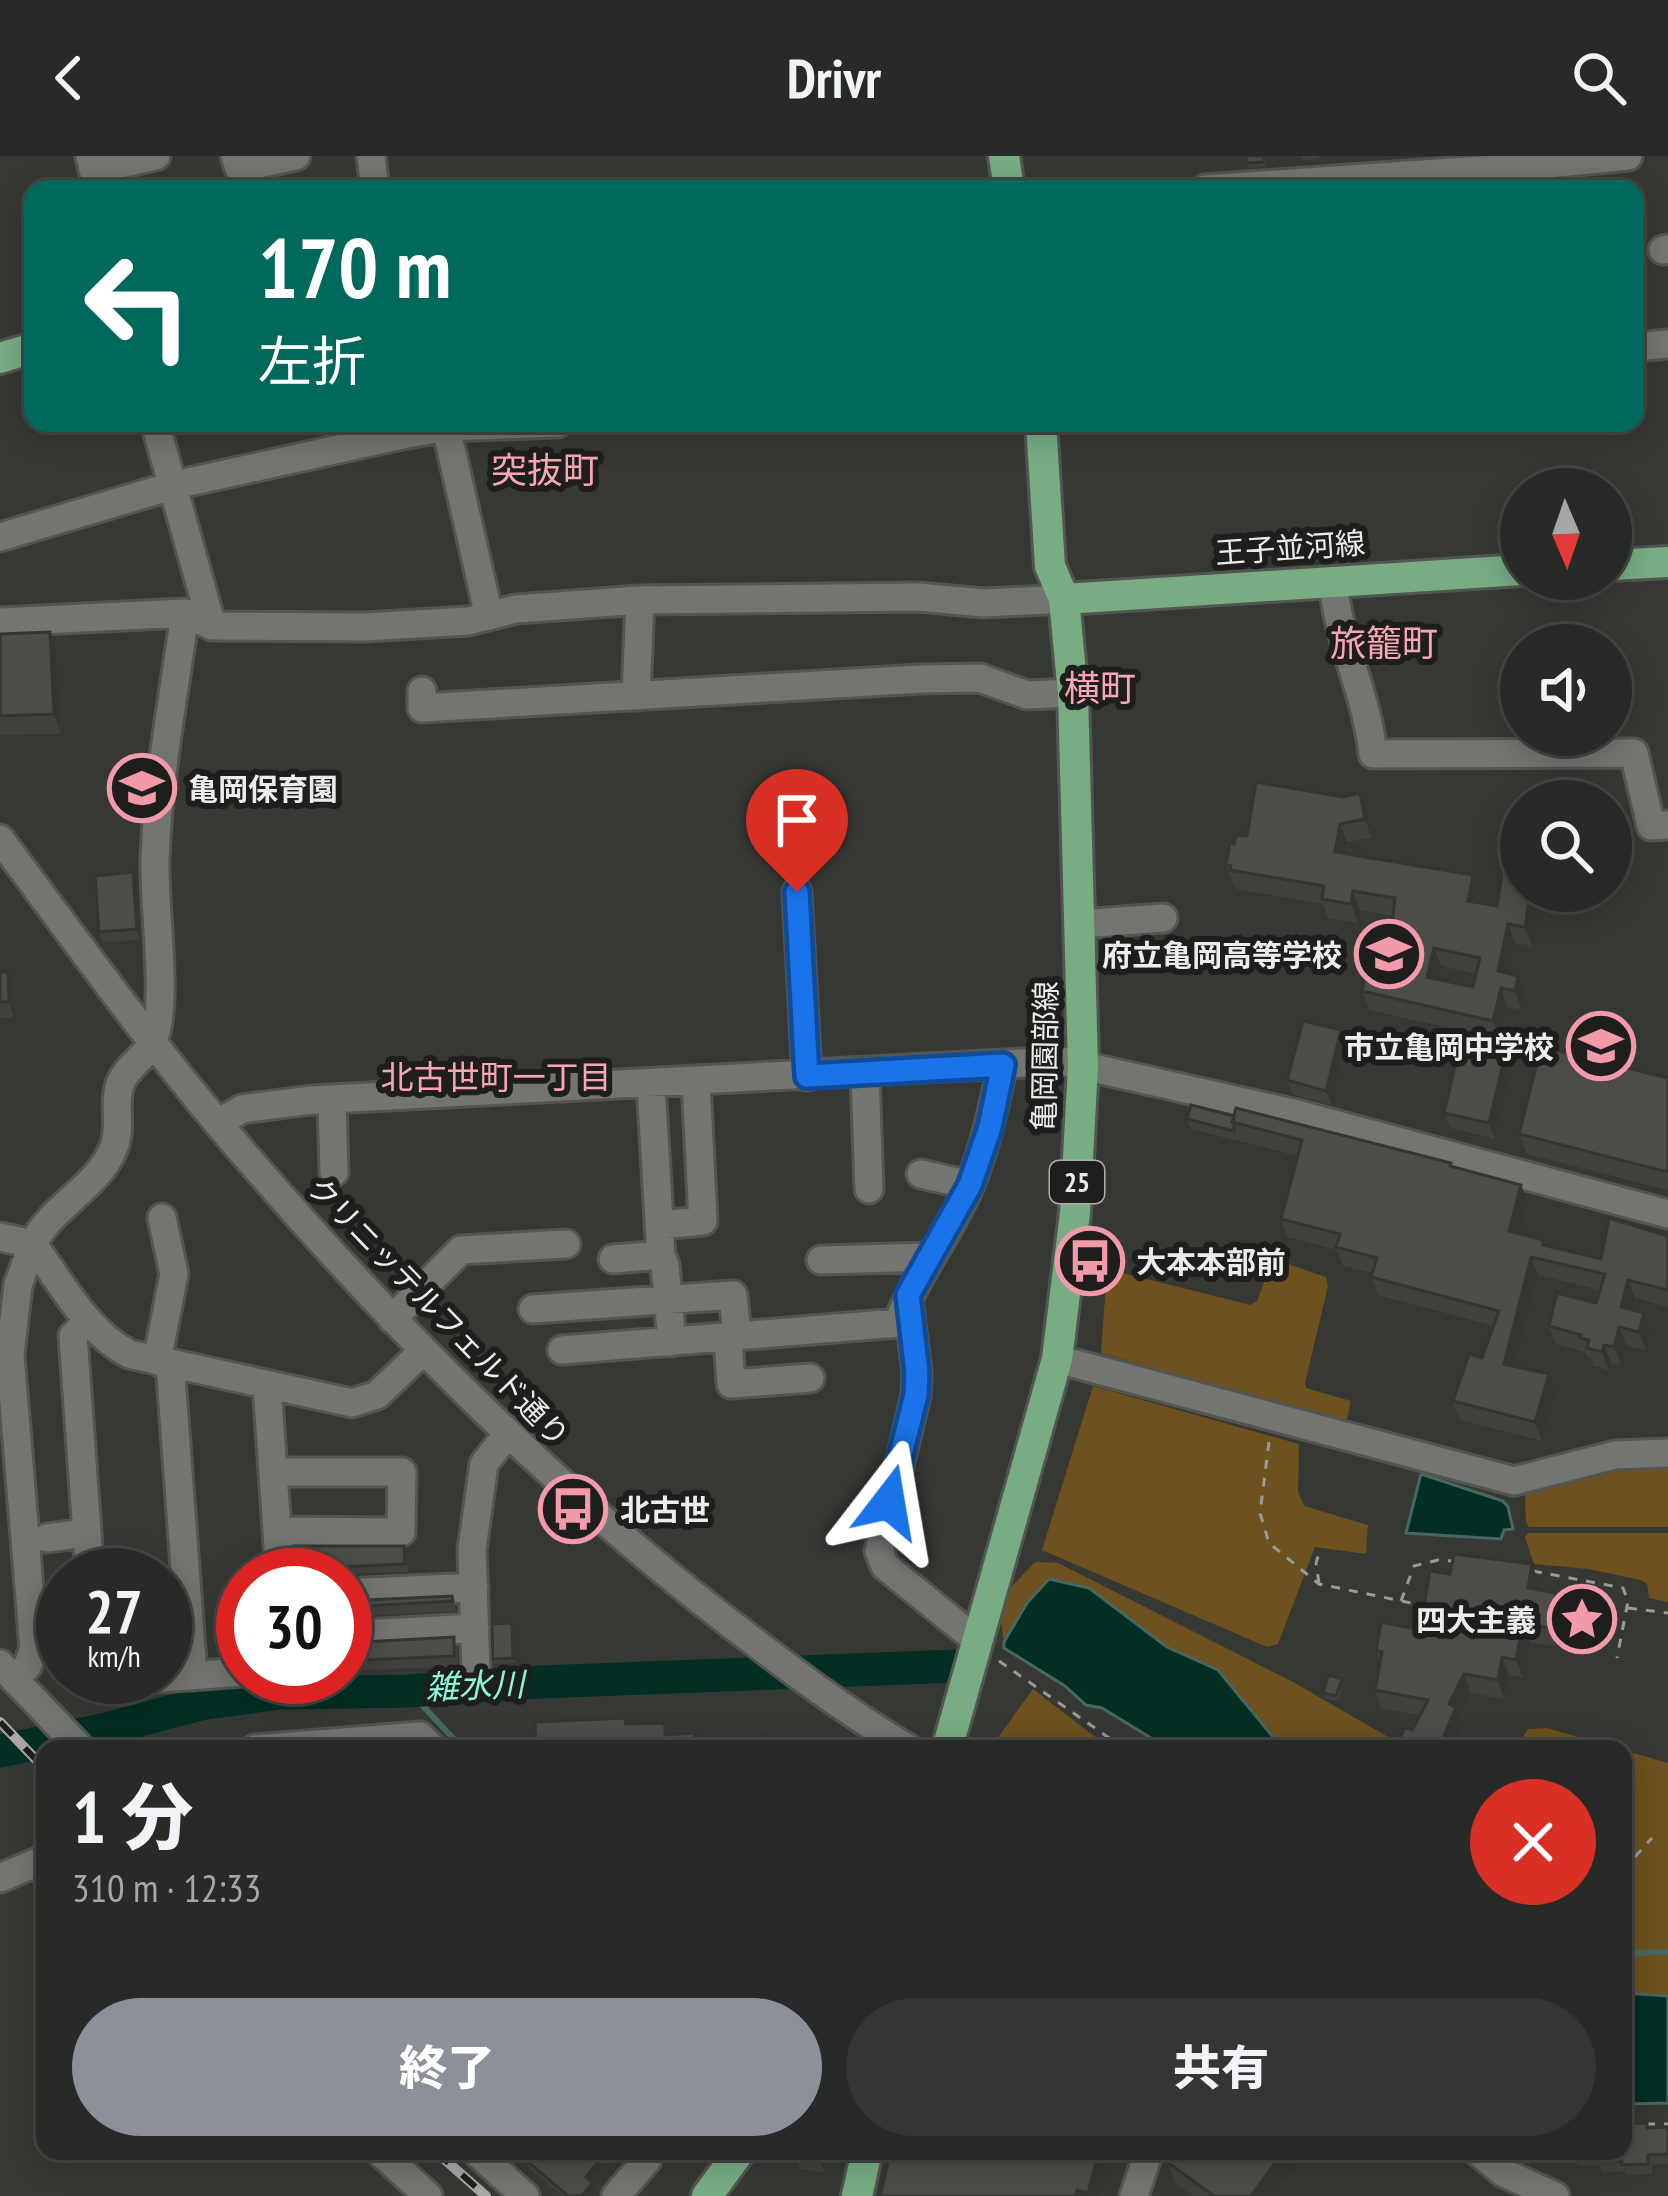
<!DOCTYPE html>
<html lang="ja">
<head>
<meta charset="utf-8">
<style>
  :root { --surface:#282a27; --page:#343633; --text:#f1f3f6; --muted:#a5a7a7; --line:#444644; --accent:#8c9099 }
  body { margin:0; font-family:"PT Sans Narrow","Noto Sans JP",sans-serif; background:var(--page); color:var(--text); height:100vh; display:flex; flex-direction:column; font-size:45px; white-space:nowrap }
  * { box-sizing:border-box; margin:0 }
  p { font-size:39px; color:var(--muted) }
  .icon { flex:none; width:66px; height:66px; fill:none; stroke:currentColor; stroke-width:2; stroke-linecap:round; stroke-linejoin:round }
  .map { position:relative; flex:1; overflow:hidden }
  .sheet { position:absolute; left:36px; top:1584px; width:1596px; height:420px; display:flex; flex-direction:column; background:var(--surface); border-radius:24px; box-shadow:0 6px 30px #0003,0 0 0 3px var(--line) }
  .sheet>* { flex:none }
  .banner { position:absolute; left:24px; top:24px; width:1620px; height:252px; border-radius:24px; box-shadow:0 6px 30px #0003,0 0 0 3px var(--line); background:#00695c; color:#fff; overflow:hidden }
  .needle { width:78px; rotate:178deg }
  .controls { position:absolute; left:1500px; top:312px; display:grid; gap:24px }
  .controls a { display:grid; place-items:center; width:132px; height:132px; border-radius:50%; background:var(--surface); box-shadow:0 6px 30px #0003,0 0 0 3px var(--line); font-size:60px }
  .speed { position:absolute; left:36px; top:1392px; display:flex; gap:24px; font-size:60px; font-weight:700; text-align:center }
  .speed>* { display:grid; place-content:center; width:156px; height:156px; border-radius:50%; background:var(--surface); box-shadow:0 6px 30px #0003,0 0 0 3px var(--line); line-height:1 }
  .speed small { font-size:30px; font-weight:400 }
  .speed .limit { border:18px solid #d22; background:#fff; color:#111 }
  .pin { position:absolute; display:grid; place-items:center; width:102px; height:102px; color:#fff; margin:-123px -51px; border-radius:50% 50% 50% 0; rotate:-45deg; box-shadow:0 0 12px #0007 }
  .pin .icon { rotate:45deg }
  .me { position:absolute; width:132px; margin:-66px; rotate:14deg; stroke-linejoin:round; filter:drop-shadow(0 0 9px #0008) }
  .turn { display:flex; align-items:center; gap:42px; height:252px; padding:0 36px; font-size:54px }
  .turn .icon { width:156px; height:156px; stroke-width:2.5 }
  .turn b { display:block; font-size:84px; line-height:102px }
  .round { display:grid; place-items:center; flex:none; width:126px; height:126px; border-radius:63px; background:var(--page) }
  .summary { display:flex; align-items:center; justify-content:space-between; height:204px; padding:0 36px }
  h1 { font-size:72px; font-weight:800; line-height:90px }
  .button { display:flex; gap:24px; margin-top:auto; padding:24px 36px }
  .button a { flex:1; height:138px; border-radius:72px; background:var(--accent); color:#fff; font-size:48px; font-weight:800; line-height:138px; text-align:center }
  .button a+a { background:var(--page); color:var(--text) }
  header { display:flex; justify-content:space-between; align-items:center; height:156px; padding:0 36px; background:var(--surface); font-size:54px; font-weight:800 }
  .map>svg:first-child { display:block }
</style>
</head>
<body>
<header><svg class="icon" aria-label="back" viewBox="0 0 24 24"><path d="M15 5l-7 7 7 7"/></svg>Drivr<svg class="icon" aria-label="search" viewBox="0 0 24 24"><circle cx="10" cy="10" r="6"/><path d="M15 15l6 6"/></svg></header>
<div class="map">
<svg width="1668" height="2040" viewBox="0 0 1668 2040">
  <rect width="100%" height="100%" fill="#363834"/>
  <!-- green -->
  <path fill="#6d511e" d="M1273,1103L1326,1121L1328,1130L1305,1227L1306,1232L1351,1245L1346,1267L1101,1197L1107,1113L1250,1149L1257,1145Z
    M1093,1230L1299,1288L1298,1336L1304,1350L1368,1369L1366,1398L1315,1391L1278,1488L1267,1491L1042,1394Z
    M1668,1310V1371H1529L1526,1366L1525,1339L1621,1312Z
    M1528,1377H1668V1446L1649,1442L1647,1428L1641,1424L1588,1413L1534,1408L1525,1381Z
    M1035,1406L1058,1407L1293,1526L1395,1585L1397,1593H1283L1218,1514L1167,1491L1089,1432L1049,1423L1027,1447L1004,1486L998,1445Z
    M1033,1533L1111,1593H1001L994,1587Z
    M1547,1572L1620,1593H1515L1528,1573Z
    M1623,1594L1668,1607V1840L1623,1837Z"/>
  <!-- water -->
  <path fill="#022e24" stroke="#486760" stroke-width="3" d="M1421,1318L1503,1345L1508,1351L1513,1373L1504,1374L1501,1383L1406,1377Z
    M1049,1423L1089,1432L1167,1491L1218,1514L1283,1593H1169L1102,1552L1086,1549L1065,1530L1004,1492V1486L1027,1447Z
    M1623,1837L1668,1840V1947L1623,1948Z"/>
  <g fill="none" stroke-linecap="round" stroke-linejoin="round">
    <!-- stream -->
    <path stroke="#486760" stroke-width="6" d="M409,1535L463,1593
      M1623,1797L1668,1796"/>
    <!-- river -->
    <path stroke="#022e24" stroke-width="33" d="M0,1595L107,1573L200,1548L280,1537L409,1535L515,1527L956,1510"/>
    <!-- minor casing -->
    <g stroke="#535551" stroke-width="33">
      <path id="minor" d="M90,0L93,14L156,0
        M235,0L239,12L296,0
        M371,0L375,33
        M1205,33L1509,12L1628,0
        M1663,94L1668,93
        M1635,191L1668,188
        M155,267L212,470
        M445,267L489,460
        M0,381L175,329L402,279L446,271L558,267
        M1333,425C1338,485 1367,539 1373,598L1634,597L1651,670L1668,669
        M185,457C174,539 158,620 155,702C153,747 169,847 153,885C146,901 127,910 120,928C113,948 122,971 114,991C99,1031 51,1050 33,1088C61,1127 87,1176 129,1198L352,1247L377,1239L423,1195
        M0,466L185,457L212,470L365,471L468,465L516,453L640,444L918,441L984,447L1064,443
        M422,535V552L921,523L980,522L1027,539L1073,537
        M636,540L640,444
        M0,683C71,778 140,874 216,965C369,1146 535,1317 723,1462C783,1508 843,1554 909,1593
        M797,736L807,920
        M1081,768L1163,762
        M865,917L869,1033
        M651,929L661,1099L665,1109L672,1186
        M332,943L334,1016
        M218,967L242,953L311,944L1062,905L1297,958L1668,1058
        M921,1018L970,1029
        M659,1069L703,1065L696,926
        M0,1081L33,1088L18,1129L10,1199L34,1492L28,1509L15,1524
        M613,1103L661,1099
        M821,1104L931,1101
        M908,1143L917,1217L916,1239L879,1395L885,1410L975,1483
        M533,1153L733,1139L737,1179
        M392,1163L461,1094L566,1088
        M88,1164L73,1180L90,1419
        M728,1180L731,1228L810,1222
        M562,1194L898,1167C916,1117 951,1076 971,1026C986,988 994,949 1003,909
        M1057,1203L1514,1325L1615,1299L1668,1297
        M157,1205L174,1118L162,1062
        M170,1207L193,1520
        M267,1229L280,1419
        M273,1316H402L401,1376L277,1375
        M47,1382L86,1377
        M345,1437L474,1431
        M345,1479L475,1472
        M0,1508L81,1593
        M476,1515L472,1393L484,1308L508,1277
        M98,1521L99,1532L146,1523L243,1516
        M255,1593L420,1580L433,1593
        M0,1722L45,1703
        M379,1995L428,2040
        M475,1995L525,2040
        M1477,1995L1504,2017L1555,2040
        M616,2040L647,2004L648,1995
        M1134,2040L1149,1995"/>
    </g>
    <!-- major casing -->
    <g stroke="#535551" stroke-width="36">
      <path id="major" d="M1004,0L1009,33
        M0,202L33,192
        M1611,409L1668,406
        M1064,443L1521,414
        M947,1593L1057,1203L1075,1057L1083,910L1073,537L1064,443L1050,410L1041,267
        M707,2040L740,1995
        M857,2040L867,1995"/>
    </g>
    <!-- path -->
    <path stroke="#999a97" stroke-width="3" stroke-dasharray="9 9" stroke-linecap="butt" d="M1269,1286L1260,1357L1269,1387L1319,1428L1421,1449
      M1533,1415L1623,1432L1628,1445L1617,1502
      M1319,1427L1316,1407L1320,1393
      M1401,1445L1414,1410L1438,1404L1452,1405
      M1628,1452L1668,1457
      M999,1505L1125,1593
      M1623,1714L1652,1682
      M1646,1968H1668"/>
    <!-- minor -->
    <use href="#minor" stroke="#737571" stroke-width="27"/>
    <!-- major -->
    <use href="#major" stroke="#78ad84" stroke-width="30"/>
    <!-- rail casing -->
    <g stroke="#a8a9a7" stroke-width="10">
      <path id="rail" d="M0,1566L45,1613
        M435,1995L486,2040"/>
    </g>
    <!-- rail -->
    <use href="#rail" stroke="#1e1f1d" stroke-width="6" stroke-dasharray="18" stroke-linecap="butt"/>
  </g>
  <!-- wall -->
  <path fill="#42413e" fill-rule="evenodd" d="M1265,0L1266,11L1248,12L1246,7Z
    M1301,0H1319V3L1302,4Z
    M50,476L57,496L61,578L0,579V594V478Z
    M1360,637L1367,656L1372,682L1347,686L1345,697L1473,719L1480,738L1478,747L1497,750L1507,684L1532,790L1515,787L1508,818L1525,839L1522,854L1507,851L1500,883L1369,854L1362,835L1387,812L1393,760L1360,754L1358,767L1328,762L1323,748L1237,733L1233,728L1226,709L1234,688L1247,680L1343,641ZM1441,810L1476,818L1473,831L1438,823Z
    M137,727L140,784L103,786L99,776Z
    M0,816H8L13,831L14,862H0Z
    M1346,888L1332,949L1292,938L1287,924Z
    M1505,899L1511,915L1495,983L1450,972L1444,957Z
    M1668,922V1034L1527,998L1519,978Z
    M1234,960L1451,1007L1453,1011L1521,1029L1528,1047L1520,1078L1545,1089L1601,1103L1668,1080V1151L1635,1142L1632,1154L1644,1157L1651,1176L1646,1194L1626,1189L1621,1209L1611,1207L1609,1214L1594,1210L1591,1202L1587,1201L1585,1196L1555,1188L1549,1170L1596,1147L1600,1134L1538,1119L1515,1210L1549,1218L1556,1237L1542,1285L1460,1264L1453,1245L1482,1202L1494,1170L1378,1139L1371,1121L1372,1117L1343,1110L1337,1094L1287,1081L1281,1063L1298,1000L1239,985L1238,982L1237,985L1191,973L1187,963Z
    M407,1398L408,1416L319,1419L317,1414L298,1415L295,1407Z
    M1532,1408L1539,1427L1537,1434L1563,1456L1556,1490L1530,1486L1523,1522L1509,1519L1504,1543L1471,1537L1459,1560L1463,1570L1453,1593H1394L1412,1574L1420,1559L1381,1552L1375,1534L1380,1505L1376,1495L1420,1474L1450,1418Z
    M452,1440L456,1455L345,1461V1445Z
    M512,1467L515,1507L494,1508L493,1503Z
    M345,1487L457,1491L458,1510L345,1515Z
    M1342,1523L1343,1528L1338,1545L1324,1542L1323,1537Z
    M1668,1971V2008L1652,2009V2018L1626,2019L1625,2015L1602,2017L1599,2010H1578L1574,2000L1649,1972Z
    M534,1995H615L591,2026L595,2034L590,2040H562L528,2011L526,2004Z
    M798,1995H828L825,2017L800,2013L797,2003Z
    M1175,1995H1300L1302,2001L1274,2040H1193L1175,2027L1167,2006Z"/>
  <!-- shaded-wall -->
  <path fill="#363532" d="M50,476L57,496L61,578L54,558Z
    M1360,637L1367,656L1372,682L1365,663Z
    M1340,668L1347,686L1342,714L1335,696Z
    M133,716L137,727L140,784L137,773Z
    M1473,719L1480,738L1475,764L1468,745Z
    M1353,735L1360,754L1358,767L1351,748Z
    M1531,735H1541L1532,790L1525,771Z
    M1508,768L1515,787L1505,834L1498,815Z
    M1434,792L1441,810L1434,840L1427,821Z
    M8,816L13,831L14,862L9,846Z
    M1518,820L1525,839L1522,854L1515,835Z
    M1501,832L1507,851L1500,883L1493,865Z
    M1341,874L1346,888L1332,949L1326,935Z
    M1505,899L1511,915L1495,983L1489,967Z
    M1521,1029L1528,1047L1516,1093L1509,1075Z
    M1531,1101L1538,1119L1511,1226L1504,1208Z
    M1628,1124L1635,1142L1628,1169L1621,1151Z
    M1644,1157L1651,1176L1646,1194L1639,1176Z
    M1619,1171L1626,1189L1621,1209L1614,1191Z
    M1604,1189L1611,1207L1609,1214L1602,1196Z
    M1549,1218L1556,1237L1542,1285L1535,1266Z
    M1532,1408L1539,1427L1534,1451L1528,1432Z
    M1556,1437L1563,1456L1556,1490L1550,1472Z
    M1523,1467L1530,1486L1523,1522L1516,1504Z
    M1502,1501L1509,1519L1504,1543L1498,1524Z
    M1464,1518L1471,1537L1459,1560L1463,1570L1453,1593H1438L1449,1548Z
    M607,1995H615L589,2029L586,2021Z
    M823,1995H828L825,2017L821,2006Z
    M1099,1995H1111L1100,2040H1090L1088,2037Z
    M1284,1995H1300L1302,2001L1274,2040H1251Z
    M593,2027L595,2034L590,2040H581Z"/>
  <!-- building -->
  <path fill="#4d4c48" stroke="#363532" stroke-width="3" fill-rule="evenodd" d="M1246,0H1264V6L1246,7Z
    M50,476L54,558L0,560V478Z
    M1256,626L1343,641L1360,637L1365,663L1340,668L1335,696L1473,719L1468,745L1497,750L1507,684L1521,686V735H1531L1525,771L1508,768L1498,815L1518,820L1515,835L1501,832L1493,865L1362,835L1368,808L1387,812L1395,742L1353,735L1351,748L1322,743L1324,730L1230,714L1231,710L1226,709L1230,687L1234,688L1236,679L1247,680ZM1434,792L1480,802L1473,831L1427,821Z
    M133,716L137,773L99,776L95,720Z
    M0,816H8L9,846H0Z
    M1303,865L1341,874L1326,935L1287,924Z
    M1460,889L1505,899L1489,967L1444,957Z
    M1541,891L1668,922V1016L1519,978Z
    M1191,949L1234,960V975L1187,963Z
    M1236,952L1451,1007L1450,1010L1521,1029L1509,1075L1543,1084V1089L1601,1103L1609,1062L1668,1080V1134L1628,1124L1621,1151L1644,1157L1639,1176L1619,1171L1614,1191L1604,1189L1602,1196L1587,1192L1589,1184L1580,1182L1581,1179L1549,1170L1557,1137L1596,1147L1605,1118L1531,1101L1504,1208L1549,1218L1535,1266L1453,1245L1469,1198L1482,1202L1499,1155L1371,1121L1377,1102L1336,1091L1340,1078L1281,1063L1302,984L1232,966Z
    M294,1390H404L405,1408L316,1412V1406L295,1407Z
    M1454,1398L1532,1408L1528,1432L1556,1437L1550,1472L1523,1467L1516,1504L1502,1501L1498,1524L1464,1518L1449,1548L1456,1552L1438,1593H1394L1405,1571L1412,1574L1428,1544L1375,1534L1382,1496L1376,1495L1381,1466L1420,1474L1430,1415L1450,1418Z
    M452,1440L453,1445L345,1451V1445Z
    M512,1467L513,1502L493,1503L492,1468Z
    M454,1481V1500L345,1505V1487Z
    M1328,1519L1342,1523L1336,1540L1323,1537Z
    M625,1562L626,1568L665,1567V1579L695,1577L696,1593H536L535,1566Z
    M762,1579L796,1593H755Z
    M1647,1967V1972L1668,1971V1998L1648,1999V2008L1622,2009V2005L1598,2006V1999L1574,2000V1995H1623V1968Z
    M534,1995H607L586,2021L593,2027L581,2040H568L526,2004Z
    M798,1995H823L821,2006L797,2003Z
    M891,1995H1099L1088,2037L1077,2034L1075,2040H880Z
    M1175,1995H1284L1251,2040H1214L1167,2006Z"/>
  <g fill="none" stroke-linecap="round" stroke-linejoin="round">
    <!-- route casing -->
    <g stroke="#114b97" stroke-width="30">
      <path id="route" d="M797,736L807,920L1003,909L990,971L970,1029L908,1139L917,1217L916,1239L889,1346"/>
    </g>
    <!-- route -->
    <use href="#route" stroke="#1a73e8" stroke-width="21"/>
  </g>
  <!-- icons -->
  <defs>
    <g id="school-ring" transform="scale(3.45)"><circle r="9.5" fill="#1e1f1d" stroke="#f39aaa" stroke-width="1.5"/><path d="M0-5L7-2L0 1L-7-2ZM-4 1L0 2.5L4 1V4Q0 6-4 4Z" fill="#f39aaa"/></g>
    <g id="bus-ring" transform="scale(3.45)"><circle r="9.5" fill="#1e1f1d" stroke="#f39aaa" stroke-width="1.5"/><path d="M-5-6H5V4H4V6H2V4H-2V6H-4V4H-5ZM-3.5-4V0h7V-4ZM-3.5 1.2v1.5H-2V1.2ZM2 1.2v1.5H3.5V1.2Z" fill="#f39aaa"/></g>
    <g id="sight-ring" transform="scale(3.45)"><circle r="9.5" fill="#1e1f1d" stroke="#f39aaa" stroke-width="1.5"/><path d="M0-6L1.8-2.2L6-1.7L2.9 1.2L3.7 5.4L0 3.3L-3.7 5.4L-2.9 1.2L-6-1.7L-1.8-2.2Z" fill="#f39aaa"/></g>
  </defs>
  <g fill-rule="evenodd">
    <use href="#school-ring" x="142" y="632"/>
    <use href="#school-ring" x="1389" y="798"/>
    <use href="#school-ring" x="1601" y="890"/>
    <use href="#bus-ring" x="1090" y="1105"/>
    <use href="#bus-ring" x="573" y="1353"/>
    <use href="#sight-ring" x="1582" y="1463"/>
  </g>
  <g text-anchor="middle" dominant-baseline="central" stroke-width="12" stroke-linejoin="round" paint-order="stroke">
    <!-- shield labels -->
    <rect fill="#1e1f1d" stroke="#aeafad" stroke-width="3" x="1050" y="1005" width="54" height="42" rx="9"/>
    <g font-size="27" font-weight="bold" fill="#ecedeb">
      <text x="1077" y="1026">25</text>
    </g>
    <!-- street labels -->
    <g font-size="30" fill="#ecedeb" stroke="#1e1f1d">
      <text transform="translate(1290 391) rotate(-4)">王子並河線</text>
      <text transform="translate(1044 900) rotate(-89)">亀岡園部線</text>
      <text transform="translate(439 1155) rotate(46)">クリニッテルフェルド通り</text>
    </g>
    <!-- poi labels -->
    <g font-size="30" font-weight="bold" fill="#ecedeb" stroke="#1e1f1d" text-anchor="start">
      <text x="188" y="632">亀岡保育園</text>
      <text x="1342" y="798" text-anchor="end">府立亀岡高等学校</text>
      <text x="1554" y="890" text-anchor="end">市立亀岡中学校</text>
      <text x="1136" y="1105">大本本部前</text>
      <text x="620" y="1353">北古世</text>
      <text x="1536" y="1463" text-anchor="end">四大主義</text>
    </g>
    <!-- neighbourhood labels -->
    <g font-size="33" fill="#f9a6b4" stroke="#1e1f1d">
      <text x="496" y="920">北古世町一丁目</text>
    </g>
    <!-- water labels -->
    <g font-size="33" font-style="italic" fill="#89f9db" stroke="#1e1f1d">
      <text transform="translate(475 1529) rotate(-2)">雑水川</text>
    </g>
    <!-- quarter labels -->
    <g font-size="36" fill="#f9a6b4" stroke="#1e1f1d">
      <text x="545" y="313">突抜町</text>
      <text x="1384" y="486">旅籠町</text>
      <text x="1100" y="531">横町</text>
    </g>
  </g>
</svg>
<div class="controls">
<a><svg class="needle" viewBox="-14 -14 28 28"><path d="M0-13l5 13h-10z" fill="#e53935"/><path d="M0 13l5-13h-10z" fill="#a5a7a7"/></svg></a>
<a><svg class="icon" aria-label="sound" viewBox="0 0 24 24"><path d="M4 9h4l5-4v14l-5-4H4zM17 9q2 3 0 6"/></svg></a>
<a><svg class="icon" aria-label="search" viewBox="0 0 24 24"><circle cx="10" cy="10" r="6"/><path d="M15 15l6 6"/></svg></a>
</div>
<div class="speed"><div>27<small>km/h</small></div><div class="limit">30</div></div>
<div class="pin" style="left:797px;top:736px;background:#d93025"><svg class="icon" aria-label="arrive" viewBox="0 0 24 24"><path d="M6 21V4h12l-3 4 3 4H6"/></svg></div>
<svg class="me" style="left:889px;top:1346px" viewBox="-20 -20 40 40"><path d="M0-17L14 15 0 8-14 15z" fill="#1a73e8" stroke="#fff" stroke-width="4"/></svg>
<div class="banner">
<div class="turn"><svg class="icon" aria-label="left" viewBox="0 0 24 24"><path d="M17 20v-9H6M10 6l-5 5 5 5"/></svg><div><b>170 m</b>左折</div></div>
</div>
<section class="sheet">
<div class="summary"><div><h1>1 分</h1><p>310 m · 12:33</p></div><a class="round" style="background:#d93025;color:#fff"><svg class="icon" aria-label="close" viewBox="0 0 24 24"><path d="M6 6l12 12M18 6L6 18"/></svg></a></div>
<div class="button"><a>終了</a><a>共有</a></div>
</section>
</div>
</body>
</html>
